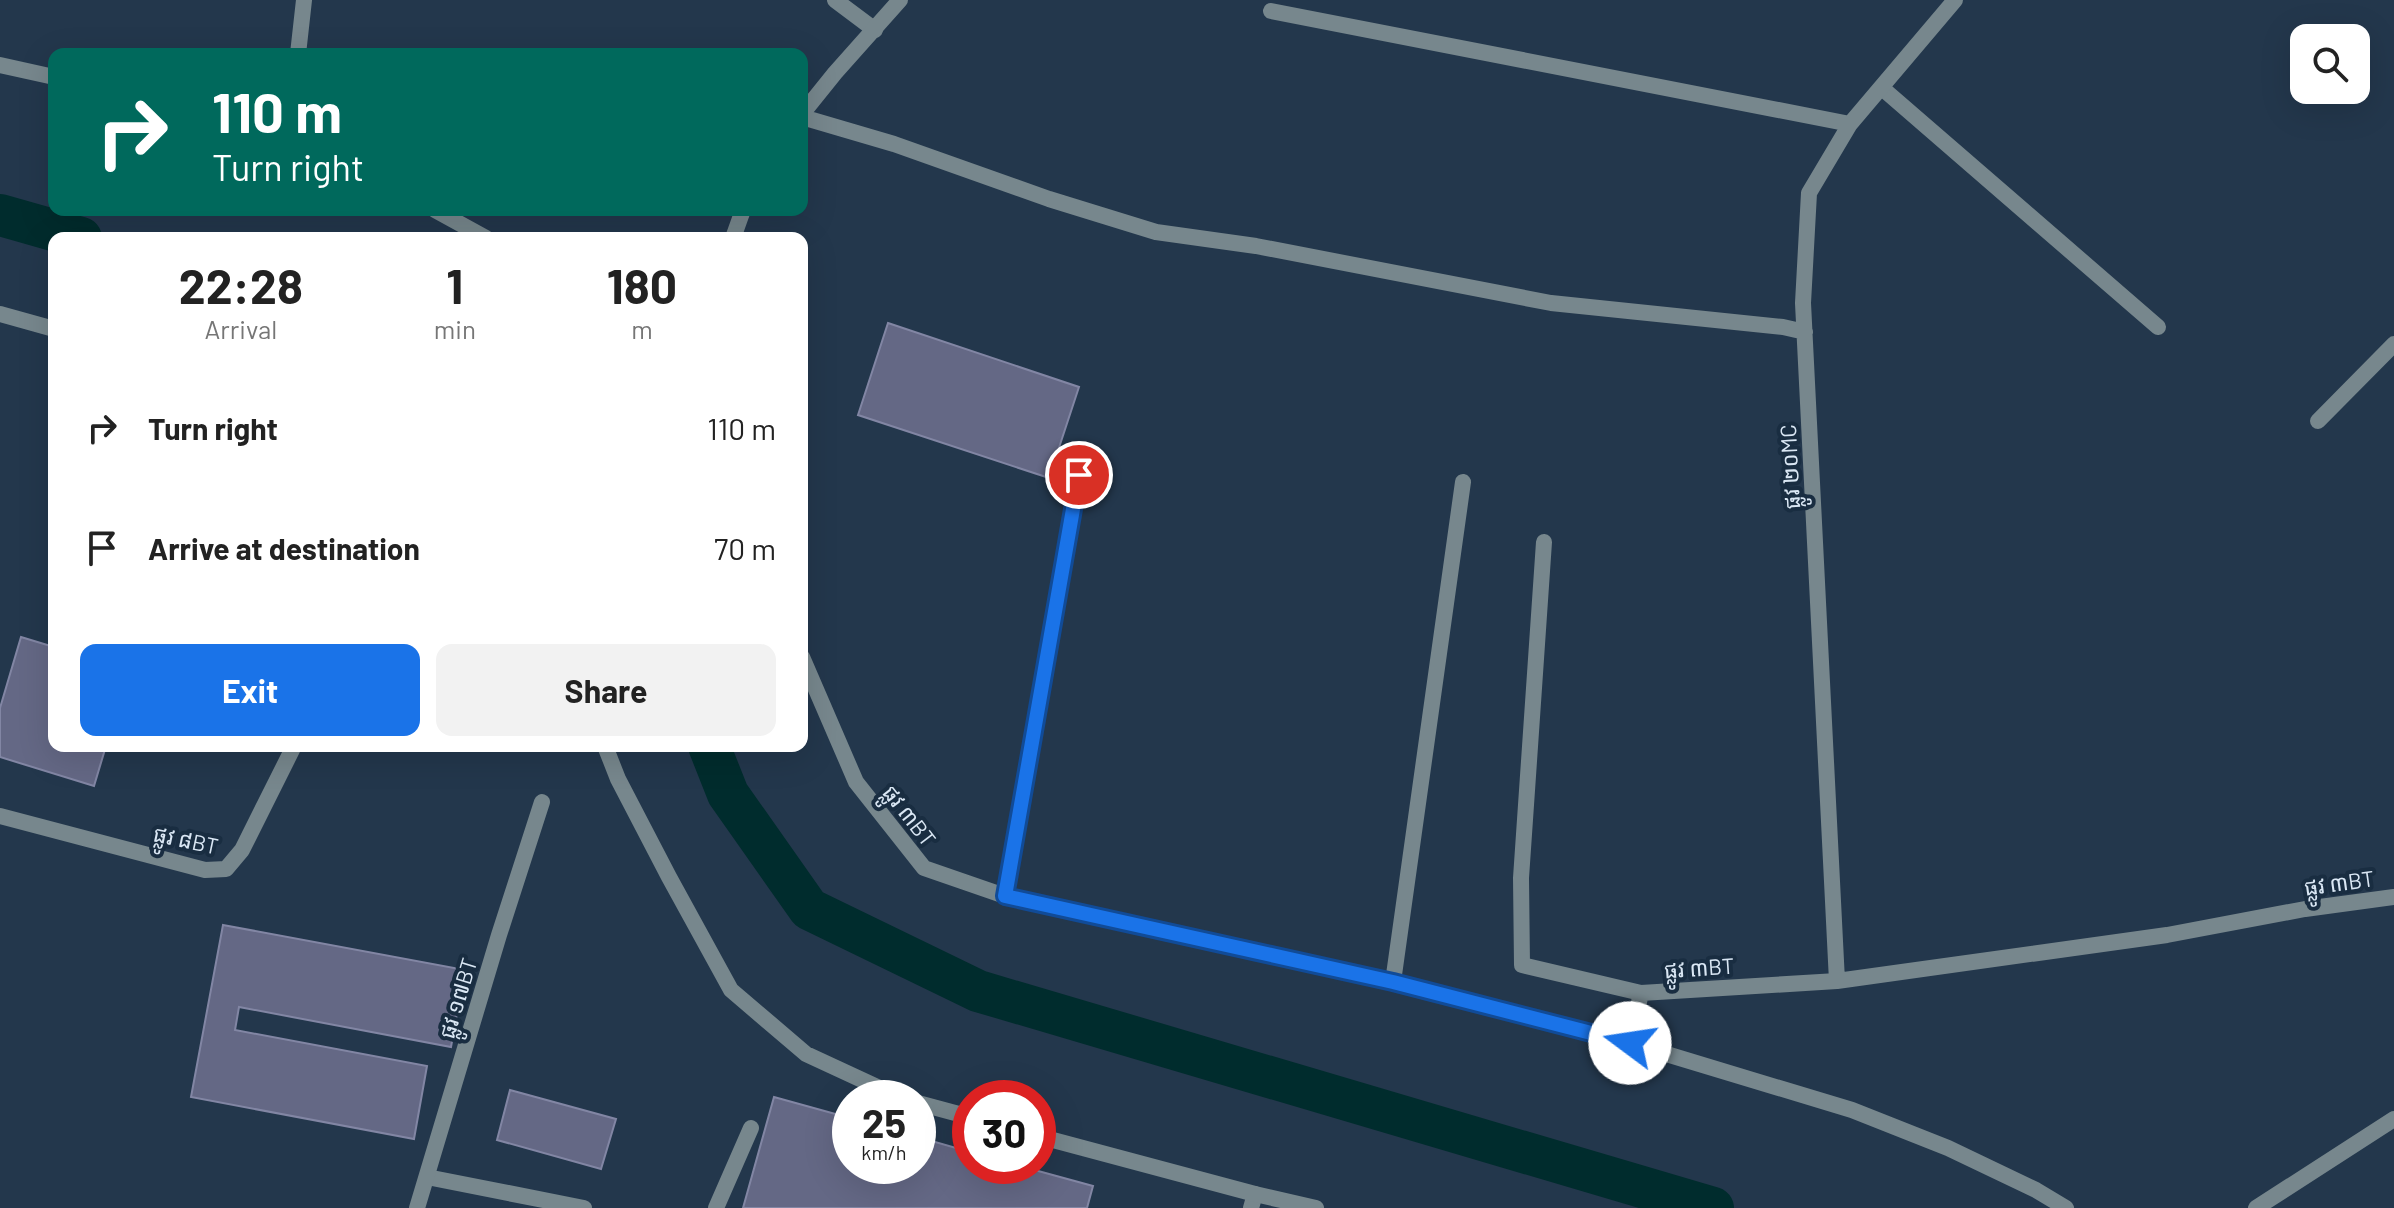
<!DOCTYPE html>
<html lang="en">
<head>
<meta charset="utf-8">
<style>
  :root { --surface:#fff; --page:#f2f2f2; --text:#222; --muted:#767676; --accent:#1a73e8 }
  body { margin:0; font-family:Barlow,"Noto Sans Khmer",sans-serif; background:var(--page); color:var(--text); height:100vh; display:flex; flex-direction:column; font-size:30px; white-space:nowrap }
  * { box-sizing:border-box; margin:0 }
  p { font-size:26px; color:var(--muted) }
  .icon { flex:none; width:44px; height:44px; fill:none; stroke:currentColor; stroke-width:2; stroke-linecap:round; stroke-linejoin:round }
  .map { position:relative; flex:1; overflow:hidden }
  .side { position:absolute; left:48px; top:232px; width:760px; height:520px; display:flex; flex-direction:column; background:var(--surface); border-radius:16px; box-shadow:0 8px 32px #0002 }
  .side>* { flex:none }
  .banner { position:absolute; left:48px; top:48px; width:760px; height:168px; border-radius:16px; box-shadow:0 8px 32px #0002; background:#00695c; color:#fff; overflow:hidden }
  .controls { position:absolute; left:2290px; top:24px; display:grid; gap:16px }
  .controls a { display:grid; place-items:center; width:80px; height:80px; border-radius:16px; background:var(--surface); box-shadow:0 8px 32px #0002; font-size:40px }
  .speed { position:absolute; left:832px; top:1080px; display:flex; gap:16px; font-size:40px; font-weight:700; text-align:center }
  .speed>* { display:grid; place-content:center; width:104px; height:104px; border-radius:50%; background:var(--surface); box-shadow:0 8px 32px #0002; line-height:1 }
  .speed small { font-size:20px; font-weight:400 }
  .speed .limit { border:12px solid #d22; background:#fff; color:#111 }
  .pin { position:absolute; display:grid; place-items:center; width:68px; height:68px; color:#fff; margin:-34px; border:4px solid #fff; border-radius:50%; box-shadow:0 2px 8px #0007 }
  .me { position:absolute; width:88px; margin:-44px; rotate:284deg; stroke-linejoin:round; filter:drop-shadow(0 0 6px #0008) }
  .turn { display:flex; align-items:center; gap:28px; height:168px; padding:0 32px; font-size:36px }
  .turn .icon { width:104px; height:104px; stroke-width:2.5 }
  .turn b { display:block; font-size:56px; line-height:68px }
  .eta { display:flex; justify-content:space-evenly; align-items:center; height:136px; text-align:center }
  .eta b { font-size:48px; font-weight:700; line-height:56px }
  .button { display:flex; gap:16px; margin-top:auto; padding:16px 32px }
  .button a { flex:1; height:92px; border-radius:16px; background:var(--accent); color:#fff; font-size:32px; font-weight:700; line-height:92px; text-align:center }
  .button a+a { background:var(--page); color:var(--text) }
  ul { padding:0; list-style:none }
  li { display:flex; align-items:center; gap:24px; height:120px; padding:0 32px }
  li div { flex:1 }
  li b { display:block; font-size:30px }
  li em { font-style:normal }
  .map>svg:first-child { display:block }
</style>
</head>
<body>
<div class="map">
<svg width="2394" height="1208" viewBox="0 0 2394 1208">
  <rect width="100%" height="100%" fill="#23374c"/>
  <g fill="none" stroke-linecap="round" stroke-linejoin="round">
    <!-- canal -->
    <path stroke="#002c2d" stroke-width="42" d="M0,215L81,238
      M709,746L728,794L809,909L978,991L1713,1208"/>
  </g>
  <!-- building -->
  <path fill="#646885" stroke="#8286a4" stroke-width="2" d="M888,323L1079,387L1049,478L858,415Z
    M21,637L54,647V746H106L94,786L0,757V708Z
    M223,925L465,970L451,1047L239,1007L235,1030L427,1066L414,1139L191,1097Z
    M510,1090L616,1119L601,1169L497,1140Z
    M774,1097L850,1118V1166H918V1137L970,1152V1166H1020L1093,1186L1087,1208H743Z"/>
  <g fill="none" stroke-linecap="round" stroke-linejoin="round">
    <!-- service -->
    <path stroke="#77878d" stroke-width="16" d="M835,0L875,30
      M1882,88L2158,327
      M427,1177L584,1208
      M716,1208L751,1128
      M1251,1208L1255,1194"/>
    <!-- minor -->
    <path stroke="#77878d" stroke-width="16" d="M1271,11L1850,124
      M298,54L304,0
      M0,65L54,77
      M802,114L835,73L900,0
      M802,117L894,144L1049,199L1156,232L1256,246L1551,303L1783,327L1805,332
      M435,210L486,238
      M733,238L743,210
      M0,314L54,329
      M2318,421L2394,344
      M1544,542L1521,878L1522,965L1641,993
      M802,657L856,782L924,868L1005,896L1393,982L1630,1043L1852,1110L1948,1148L2036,1190L2066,1208
      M605,746L618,779L669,877L731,990L806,1054L901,1098
      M0,816L205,870L226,869L242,850L294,746
      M1005,896L1079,475
      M1837,981L1803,303L1809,193L1850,124L1955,0
      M1393,982L1463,482
      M1630,1043L1641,993L1837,981L2167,935L2305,909L2394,897
      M918,1103L970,1117
      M1038,1136L1255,1194L1316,1208
      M417,1208L499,935L542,802
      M2256,1208L2394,1119"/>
  </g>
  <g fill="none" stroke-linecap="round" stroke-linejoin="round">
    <!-- route casing -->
    <g stroke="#114b97" stroke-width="20">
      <path id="route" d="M1079,475L1005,896L1393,982L1630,1043"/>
    </g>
    <!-- route -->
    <use href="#route" stroke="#1a73e8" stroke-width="14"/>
  </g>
  <g text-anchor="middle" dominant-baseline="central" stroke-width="8" stroke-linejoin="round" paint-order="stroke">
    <!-- street labels -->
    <g font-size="22" fill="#dae7f4" stroke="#192d41">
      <text transform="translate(1789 467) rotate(-93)">ផ្លូវ ២០MC</text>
      <text transform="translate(910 815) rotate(52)">ផ្លូវ ៣BT</text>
      <text transform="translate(186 839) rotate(12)">ផ្លូវ ៨BT</text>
      <text transform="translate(2339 882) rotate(-8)">ផ្លូវ ៣BT</text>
      <text transform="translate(1699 967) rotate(-4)">ផ្លូវ ៣BT</text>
      <text transform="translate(457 998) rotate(-73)">ផ្លូវ ១៧BT</text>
    </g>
  </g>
</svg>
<div class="controls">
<a><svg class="icon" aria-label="search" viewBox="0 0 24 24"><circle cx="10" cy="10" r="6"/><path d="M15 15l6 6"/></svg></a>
</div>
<div class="speed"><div>25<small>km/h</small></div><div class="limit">30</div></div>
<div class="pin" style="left:1079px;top:475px;background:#d93025"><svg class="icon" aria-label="arrive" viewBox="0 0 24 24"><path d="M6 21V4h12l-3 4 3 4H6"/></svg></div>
<svg class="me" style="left:1630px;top:1043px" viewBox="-20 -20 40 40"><circle r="19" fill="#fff"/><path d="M0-13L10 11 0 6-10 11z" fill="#1a73e8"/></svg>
<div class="banner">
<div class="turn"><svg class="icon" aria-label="right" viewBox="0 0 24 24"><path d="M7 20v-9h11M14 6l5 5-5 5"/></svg><div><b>110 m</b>Turn right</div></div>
</div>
<section class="side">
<div class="eta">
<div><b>22:28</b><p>Arrival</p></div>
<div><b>1</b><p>min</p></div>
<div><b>180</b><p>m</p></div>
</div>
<ul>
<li><svg class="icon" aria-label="right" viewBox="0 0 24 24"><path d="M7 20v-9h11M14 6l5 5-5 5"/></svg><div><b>Turn right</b></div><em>110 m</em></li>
<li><svg class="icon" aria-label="arrive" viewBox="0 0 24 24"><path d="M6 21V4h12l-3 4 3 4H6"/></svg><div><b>Arrive at destination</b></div><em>70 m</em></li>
</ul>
<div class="button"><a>Exit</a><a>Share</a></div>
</section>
</div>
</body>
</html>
